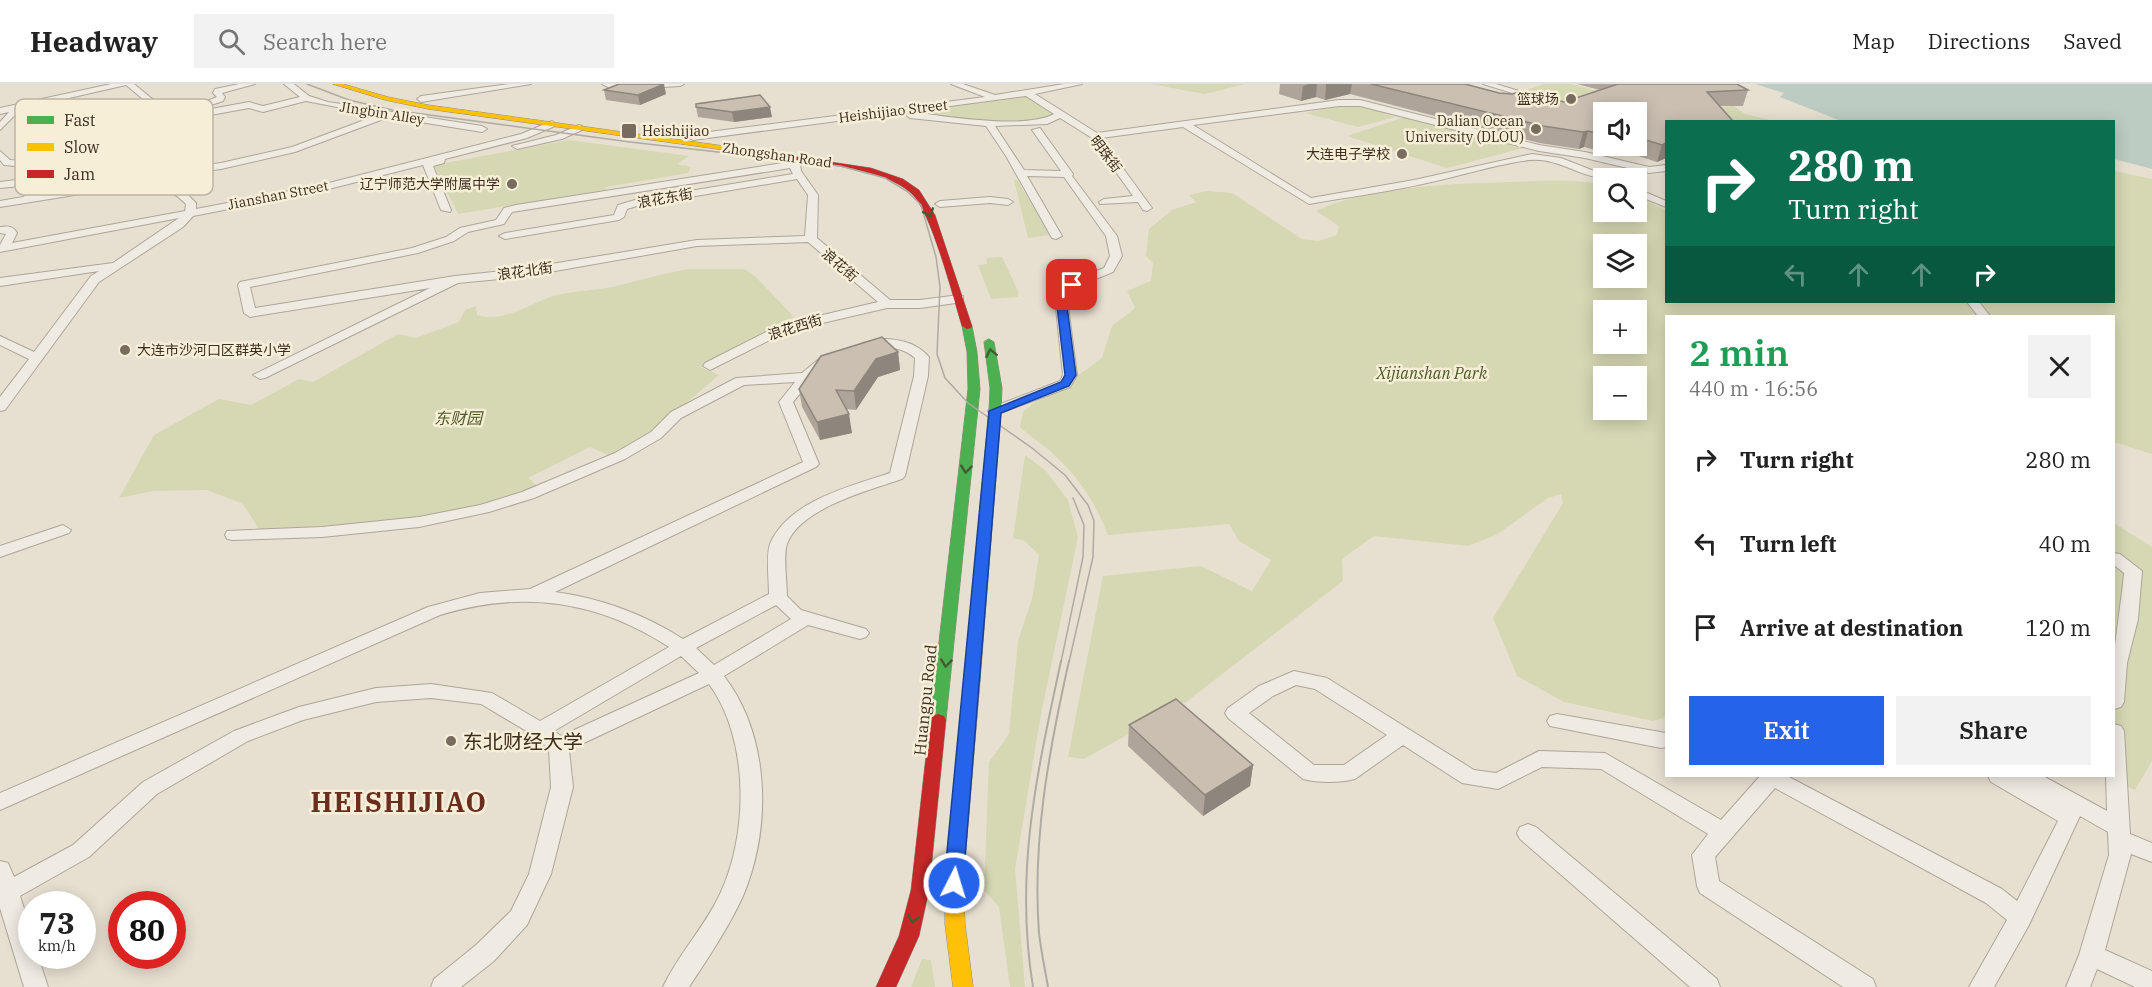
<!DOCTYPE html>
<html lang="en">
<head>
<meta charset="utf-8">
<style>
  :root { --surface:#fff; --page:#f2f2f2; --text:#222; --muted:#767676; --line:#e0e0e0; --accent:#2563eb }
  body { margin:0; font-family:"IBM Plex Serif","Noto Sans SC",serif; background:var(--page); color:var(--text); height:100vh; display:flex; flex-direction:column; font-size:22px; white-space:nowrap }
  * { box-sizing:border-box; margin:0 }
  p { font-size:20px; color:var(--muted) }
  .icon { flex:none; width:33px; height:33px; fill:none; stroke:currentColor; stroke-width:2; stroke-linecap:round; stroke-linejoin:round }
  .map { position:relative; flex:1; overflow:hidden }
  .panel { position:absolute; left:1665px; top:231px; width:450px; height:462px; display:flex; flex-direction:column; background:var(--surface); border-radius:0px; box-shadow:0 3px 15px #0003 }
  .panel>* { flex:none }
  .banner { position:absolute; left:1665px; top:36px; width:450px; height:183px; border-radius:0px; box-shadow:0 3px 15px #0003; background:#0b6e4f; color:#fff; overflow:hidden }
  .controls { position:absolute; left:1593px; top:18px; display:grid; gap:12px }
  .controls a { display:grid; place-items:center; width:54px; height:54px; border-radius:0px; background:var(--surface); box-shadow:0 3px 15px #0003; font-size:30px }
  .speed { position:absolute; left:18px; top:807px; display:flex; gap:12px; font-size:30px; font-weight:700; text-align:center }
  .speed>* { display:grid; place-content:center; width:78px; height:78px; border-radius:50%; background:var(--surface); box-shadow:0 3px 15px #0003; line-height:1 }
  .speed small { font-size:15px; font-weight:400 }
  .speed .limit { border:9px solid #d22; background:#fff; color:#111 }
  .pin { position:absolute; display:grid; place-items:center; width:51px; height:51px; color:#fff; margin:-26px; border-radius:12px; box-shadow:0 3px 9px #0006 }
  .me { position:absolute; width:66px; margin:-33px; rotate:5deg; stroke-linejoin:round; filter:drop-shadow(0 0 4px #0008) }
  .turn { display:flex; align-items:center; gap:21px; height:126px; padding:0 24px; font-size:27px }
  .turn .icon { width:78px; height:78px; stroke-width:2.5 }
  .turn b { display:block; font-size:42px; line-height:51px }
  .lanes { display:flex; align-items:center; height:57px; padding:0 24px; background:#0003; justify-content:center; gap:30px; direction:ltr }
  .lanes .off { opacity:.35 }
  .round { display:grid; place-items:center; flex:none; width:63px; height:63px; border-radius:0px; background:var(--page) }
  .summary { display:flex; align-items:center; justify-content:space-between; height:102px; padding:0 24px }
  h1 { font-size:36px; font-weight:600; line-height:45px; color:#1e9e55 }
  .button { display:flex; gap:12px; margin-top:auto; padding:12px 24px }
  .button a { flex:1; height:69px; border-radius:0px; background:var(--accent); color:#fff; font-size:24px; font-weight:600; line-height:69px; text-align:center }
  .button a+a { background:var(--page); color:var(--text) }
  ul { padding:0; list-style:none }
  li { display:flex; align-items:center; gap:18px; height:84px; padding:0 24px }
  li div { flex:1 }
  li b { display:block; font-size:22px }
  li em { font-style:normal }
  header { display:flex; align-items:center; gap:36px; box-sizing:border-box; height:84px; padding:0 30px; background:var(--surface); border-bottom:2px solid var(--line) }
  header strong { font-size:28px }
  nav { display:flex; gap:33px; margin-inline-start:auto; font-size:21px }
  .search { width:420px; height:54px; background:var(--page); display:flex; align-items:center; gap:15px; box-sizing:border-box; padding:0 21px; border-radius:0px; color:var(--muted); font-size:22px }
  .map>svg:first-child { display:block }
</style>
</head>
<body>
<header>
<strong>Headway</strong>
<div class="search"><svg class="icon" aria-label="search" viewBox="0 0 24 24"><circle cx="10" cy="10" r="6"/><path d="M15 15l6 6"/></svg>Search here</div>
<nav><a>Map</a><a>Directions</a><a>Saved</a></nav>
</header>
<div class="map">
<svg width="2152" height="903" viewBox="0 0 2152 903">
  <rect width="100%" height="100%" fill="#e7e0d1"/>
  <!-- green -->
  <path fill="#d6d7b3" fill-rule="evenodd" d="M1151,0H1245L1205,10Z
    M1544,0H1571L1606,9L1573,21L1523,7Z
    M1026,11L1054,29C1023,50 929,33 891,29Z
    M1343,21L1367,23L1395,33L1358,43L1305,29Z
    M1734,22L1745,30L1774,37H1731L1720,23Z
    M1405,33L1527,63L1447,84L1347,52Z
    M569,56L689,72L677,80L691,83L688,89L606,103L605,106L458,130L434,81Z
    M2114,87L2152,95V370L2114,358V232H1666V633L1653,637L1564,618L1517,592L1493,534L1563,419L1561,410L1548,414L1496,451L1468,462L1374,452L1342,475L1343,497L1186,618L1084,675L1068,673L1103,492L1201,482L1252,507L1271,476L1239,457L1229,440L1108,451C1095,417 1077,391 1050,367C1040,358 1029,352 1020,343L1023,328L1035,318L1057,307L1102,274L1112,242L1135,224L1127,207L1151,197L1153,179L1146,172L1149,145L1172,126L1196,118L1189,111L1207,107L1232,109L1302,155L1318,157L1337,151L1339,142L1316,127C1368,102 1453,100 1511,98C1543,97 1573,94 1603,101L1604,128H1636L1637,113L1666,126V218H2114ZM1604,160H1636V194H1604ZM1604,226H1636V260H1604ZM1604,292H1636V326H1604Z
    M1014,96H1017L1051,151L1028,154Z
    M1002,173L1018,207V213L991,215L978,181L987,180L986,174Z
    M689,185H744L755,192L794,233L700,283L719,291L649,351L611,372L590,363L528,394L540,404C449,436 354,441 259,445L243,420L207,406L153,407L119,414L154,351L219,315L251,321L299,295L313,298L398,250L416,254L459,238L465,226L476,222L477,231C507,240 533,216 561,210C578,207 596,206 612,203C638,197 663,189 689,185Z
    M1025,371L1046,387L1068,416L1078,453L1041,630L1015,785L1025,903H1010L999,823L984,806L989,678L1009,650L1018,557L1032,515L1039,471L1025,457L1013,454Z
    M2114,439L2152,463V677L2135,706L2104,692H2114Z
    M922,875L931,876L935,903H911Z"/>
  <!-- water -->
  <path fill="#bcccc2" d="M1755,0H2152V85L2114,75V38L1841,37L1780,13L1784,9Z"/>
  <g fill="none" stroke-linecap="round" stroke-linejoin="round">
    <!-- street casing -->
    <g stroke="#ada599" stroke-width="2">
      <path id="street" d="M111,0H134L173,32L249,18L263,22L300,13L284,0H294L309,12L328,18L482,42L487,45L482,48L389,33L295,68L221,85L165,92L99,107L0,123V117L23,113L42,100L0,104V98L40,93L38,84L4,81L0,76V67L10,76L45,79L52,101L40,110L99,101L165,86L221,79L292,63L378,31L306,17L263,28L249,24L178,37L191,48L186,51L126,1L21,25L0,46V38L9,28L0,30V24Z
        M239,0H255L222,9L225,13L223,17L199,25L195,22L217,13L213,9L215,5Z
        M509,0H531L421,18L417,15L421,12Z
        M602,0H684L680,2L614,6Z
        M951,0H963L995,11L1064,0H1082L1035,10L1097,49L1339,16H1360L1539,61L1585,68L1649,83L1666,81V87L1649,89L1585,74L1539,67L1360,22H1339L1193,41L1311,114L1414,96L1532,70L1561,74L1612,94C1584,97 1560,73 1530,76C1496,80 1461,92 1427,99C1388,108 1348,113 1309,120L1183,43L1101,54L1152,124L1147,127L1143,126L1138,118L1100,120L1099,118L1104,115L1133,112L1092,54L1060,34L1047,40L995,42L1024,86L1061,87L1032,46L1040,44L1073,90L1072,92L1117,152L1122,172L1113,188L1066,207L1077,291L1070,303L995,331L990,330L988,327L990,324L1060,297L1063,291L1054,205L1065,199L1057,178L1059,176H1067L1075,195L1104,184L1110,172L1106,152L1064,93L1027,92L1062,152L1056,155L1052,154L1006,72L986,42L910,34L906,31L910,28C945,32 1024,46 1054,30L1026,12L693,56L688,53L693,50L985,13Z
        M1483,0H1496L1542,14L1538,17Z
        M552,37L556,40L555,42L527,54L445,75L444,79L433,82L451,126L450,128L441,126L423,81L321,107L193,132L183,143L99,198L5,326L0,327V313L29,275L0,261V252L34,268L91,192L99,187L0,202V194L113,179L179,134L0,168V161L6,150L0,149V143C8,142 13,142 17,149L12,159L185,127L186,120L177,112L166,107L171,104L185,108L196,119V125L321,101L521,50Z
        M579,41L582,42V46L562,55L517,65L512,62L556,51Z
        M795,77L800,80L801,87L818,111L817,154L890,216H920L959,211L963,212V218L920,224H887L788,247L710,286L703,282L705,279L780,241L878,218L808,158L697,162L521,193L458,199L265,294L260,295L253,291L430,204L250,233L244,229L238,201L240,198L412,164L446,153L460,144L496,136L504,124L516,121ZM790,84L793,90L635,116L618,121L614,131L505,149L499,152L505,155L619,136L624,133L627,125L637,122L797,95L808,111L805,152L697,156L521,185L455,192L255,224L250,203L418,169L454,157L468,148L504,140L512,128Z
        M1636,104L1666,117V123L1636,111Z
        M990,113L1008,115L1013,118L1008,121L990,119L940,123L935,120L940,117Z
        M1967,218H1979L1990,232H1978Z
        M883,255C900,255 917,259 929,273L928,292L905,392L902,395C870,406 800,424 787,460C783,471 787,499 787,512L801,526L866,545L869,549L866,553L860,555L808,541L724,592C770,652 772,743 743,812C729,843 708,874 689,903H663C678,870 705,843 720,810C749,749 749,654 709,600L569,666L573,703L551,790L527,841L494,877L461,903H431L434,895L476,861L511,827L529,790L551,703L549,665L533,651L481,620L431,614L376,618L303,636L248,657L157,710L89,773L20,812L32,850V872H38L48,903H24L0,824V777L8,779L14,793L73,761L143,698L234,647L299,623L376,604L431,600L492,609L540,637L669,563C597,516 522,506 440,531L0,726V709L428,523L480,509L530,505L803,378L779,318L795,298L744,301L681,334L661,354L625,375L534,414L489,428L419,443L322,453L233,456L227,455L225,451L227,447L322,443L419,433L480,421L522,408L615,369L651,348L671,328L736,294L802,289L819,275H829L831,278L829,281L811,296L793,318L819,380L816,383L555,508C600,514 644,530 683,555L769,510C769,498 766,470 770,460C788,417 851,402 890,389L914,292L915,274C893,255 871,270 861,262L863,259ZM776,521L791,535L714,581L696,564ZM681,572L699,589L561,652L554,647Z
        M63,441L71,446L69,449L0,473V462Z
        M2114,469L2120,470L2142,487L2138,535L2127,579L2124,618L2121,623L2114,625C2109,580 2120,534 2124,489L2114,481Z
        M1294,587L1327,594L1474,686L1496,689L1539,667L1605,669L1721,736L1760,692H1787L2002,805L2017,817L2058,737L1991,698L1988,692H2043L2107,727L2106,692H2114V640L2121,642L2124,647L2130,750L2152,759V778L2131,770L2105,866L2152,887V903H2135L2097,885L2090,903H2066L2079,871L2109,771L2108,748L2080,732L2029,841L1994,903H1969L2007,836L1986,819L1775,704L1715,773L1719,797L1873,895L1876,903H1843L1700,809L1697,802L1692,771L1708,750L1601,685L1542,683L1498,705L1462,699L1403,661L1355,695C1341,699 1317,699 1303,695L1228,634L1225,629L1228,624L1259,602ZM1296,601L1315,605L1387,651L1344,681H1314L1249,629L1273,612Z
        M1557,630L1666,649V663L1661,664L1550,642L1547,637L1550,632Z
        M1528,740L1536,743L1717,895L1720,903H1690L1520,755L1517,749L1520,743Z"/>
    </g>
    <!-- fast casing -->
    <g stroke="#928b80" stroke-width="1">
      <path id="fast" d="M967,239L972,242L977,268L980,305L946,636L944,640L938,642L932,640L930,636L968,305L967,268L962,242Z
        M989,255L994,258L1002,304L1001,327L980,597L978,601H966L964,597L989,327L990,304L984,258Z"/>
    </g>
    <!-- slow casing -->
    <g stroke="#928b80" stroke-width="1">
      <path id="slow" d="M333,0H343L388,13L428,21L760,67L764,69L760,71L428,25L385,16Z
        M972,592L978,593L980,597L963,799L965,840L973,903H953L945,840V799L964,597L966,593Z"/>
    </g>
    <!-- jam casing -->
    <g stroke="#928b80" stroke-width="1">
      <path id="jam" d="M757,67L871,84L903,95L919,106L935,131L972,242L971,244L967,245L962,242C953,213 931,126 911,109C880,81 801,78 760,71L756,69Z
        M938,630L944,632L946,636L929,806L919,852L896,903H876L899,852L911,806L930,636L932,632Z"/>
    </g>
    <!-- street -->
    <use href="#street" fill="#efebe3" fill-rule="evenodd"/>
    <!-- fast -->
    <use href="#fast" fill="#4caf50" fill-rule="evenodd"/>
    <!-- slow -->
    <use href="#slow" fill="#ffc107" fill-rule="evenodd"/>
    <!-- jam -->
    <use href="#jam" fill="#c62828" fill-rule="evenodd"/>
    <!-- tram-far1 -->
    <path stroke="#afaaa2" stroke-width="1.5" d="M307,0L349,16L392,26L630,58L840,82L885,94L908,108L921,121L936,173L940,203L937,270L945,294L968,319L1032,364L1065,391L1088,421L1094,437L1093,473L1069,578
      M1061,578L1083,473L1084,441L1073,414"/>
    <!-- tram -->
    <path stroke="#afaaa2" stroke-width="2" d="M1033,903C1014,788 1037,689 1061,577
      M1048,903C1045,885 1041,867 1039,849C1032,757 1049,666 1069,577"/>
  </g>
  <!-- wall -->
  <path fill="#afa499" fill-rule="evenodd" d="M1280,0H1465L1499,9L1564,18L1600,6L1577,0H1737L1748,6L1743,22H1720L1732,36V38H1666V74L1657,78L1613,64L1601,68L1584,63L1579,65L1539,59L1350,10L1325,16L1316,13L1301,17L1279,10ZM1604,28H1636V62H1604Z
    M604,6L666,10L640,21L606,16Z
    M696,23L772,33L734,38L698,33Z
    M898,268L900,286L878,293L856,326L846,325L852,349L820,356L802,323L799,305Z
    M1129,641L1253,681L1250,702L1203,732L1128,662Z"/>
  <!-- shaded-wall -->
  <path fill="#8e867d" d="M664,0L666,10L640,21L638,11Z
    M1309,0H1317L1316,13L1301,17L1303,2Z
    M1326,0H1352L1350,10L1325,16Z
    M770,23L772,33L734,38L732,28Z
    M1588,47L1584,63L1579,65L1583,48Z
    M1604,58V62H1614L1613,64L1601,68Z
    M1666,59V74L1657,78L1662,61Z
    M898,268L900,286L878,293L856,326L854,307L876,275Z
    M849,330L852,349L820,356L817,338Z
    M1253,681L1250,702L1203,732L1205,711Z"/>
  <!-- building -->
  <path fill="#cbbfb2" stroke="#8e867d" stroke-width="1.5" d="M619,0H664L638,11L604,6Z
    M1371,0H1465L1499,9L1512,10L1522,7L1564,18L1618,0H1737L1748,6L1707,8L1732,36L1727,38H1666V59L1662,61L1636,53V28H1604V51L1588,47L1583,48L1543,42Z
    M760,11L770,23L732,28L696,23V20Z
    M882,253L898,268L876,275L854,307L836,306L849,330L817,338L799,305L821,272Z
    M1176,615L1253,681L1205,711L1129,641Z"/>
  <!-- one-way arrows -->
  <defs><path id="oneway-chevron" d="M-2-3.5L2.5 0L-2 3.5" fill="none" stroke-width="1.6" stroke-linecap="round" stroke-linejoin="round" transform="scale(1.5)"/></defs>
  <g stroke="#425b31">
    <use href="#oneway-chevron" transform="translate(929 129) rotate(69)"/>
    <use href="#oneway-chevron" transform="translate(991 269) rotate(-102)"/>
    <use href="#oneway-chevron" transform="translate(966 385) rotate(96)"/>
    <use href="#oneway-chevron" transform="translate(946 579) rotate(96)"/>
    <use href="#oneway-chevron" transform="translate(913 835) rotate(104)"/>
  </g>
  <!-- route -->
  <path fill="#2563eb" stroke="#184099" stroke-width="1.5" d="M1072,198L1075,199V203L1065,207L1076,291L1069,302L1001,329L963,799L960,804L954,807L947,804L944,799L989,327L1061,298L1065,291L1055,205Z"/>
  <!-- markers -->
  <g fill="#786c5e" stroke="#f7eed8" stroke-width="2">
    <circle cx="1571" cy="15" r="6"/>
    <circle cx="1536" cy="45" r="6"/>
    <rect x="621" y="39" width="16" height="16" rx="3"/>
    <circle cx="1402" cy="70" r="6"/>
    <circle cx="512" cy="100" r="6"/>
    <circle cx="125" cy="266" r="6"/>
    <circle cx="451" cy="657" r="6"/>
  </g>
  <g text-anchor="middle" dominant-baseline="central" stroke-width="5" stroke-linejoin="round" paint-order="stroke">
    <!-- far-poi labels -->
    <g font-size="14" fill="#3d2e20" stroke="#f7eed8" text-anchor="end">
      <text x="1559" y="15">篮球场</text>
      <text x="1524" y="37">Dalian Ocean<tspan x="1524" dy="16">University (DLOU)</tspan></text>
      <text x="642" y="47" text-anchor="start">Heishijiao</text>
      <text x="1390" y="70">大连电子学校</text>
      <text x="500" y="100">辽宁师范大学附属中学</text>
      <text x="137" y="266" text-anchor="start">大连市沙河口区群英小学</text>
    </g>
    <!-- far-street labels -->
    <g font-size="14" fill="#3d2e20" stroke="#f7eed8">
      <text transform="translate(893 27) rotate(-7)">Heishijiao Street</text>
      <text transform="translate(382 29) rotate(9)">JIngbin Alley</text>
      <text transform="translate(1106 70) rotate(52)">明珠街</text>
      <text transform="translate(777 71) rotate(8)">Zhongshan Road</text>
      <text transform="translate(278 111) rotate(-11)">Jianshan Street</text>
      <text transform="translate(665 114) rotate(-10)">浪花东街</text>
      <text transform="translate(840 181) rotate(41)">浪花街</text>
      <text transform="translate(525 187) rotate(-8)">浪花北街</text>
      <text transform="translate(795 243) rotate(-17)">浪花西街</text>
    </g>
    <!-- park labels -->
    <g font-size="16" font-style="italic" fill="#4d5a26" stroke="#f7eed8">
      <text x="1432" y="289">Xijianshan Park</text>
      <text x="458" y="334">东财园</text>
    </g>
    <!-- street labels -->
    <g font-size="16" fill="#3d2e20" stroke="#f7eed8">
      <text transform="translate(925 616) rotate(-84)">Huangpu Road</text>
    </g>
    <!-- near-poi labels -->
    <g font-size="20" fill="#3d2e20" stroke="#f7eed8" text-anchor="start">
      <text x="463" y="657">东北财经大学</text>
    </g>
    <!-- near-district labels -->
    <g font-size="27" font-weight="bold" letter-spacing="1.5" fill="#6b2e1e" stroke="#f7eed8">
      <text x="399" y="717">HEISHIJIAO</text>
    </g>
  </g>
  <!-- legend -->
  <rect x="15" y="15" width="198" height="96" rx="9" fill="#f7eed8" stroke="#bfb4a1" stroke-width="1.5"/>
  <rect x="27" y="32" width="27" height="8" fill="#4caf50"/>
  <rect x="27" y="59" width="27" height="8" fill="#ffc107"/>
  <rect x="27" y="86" width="27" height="8" fill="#c62828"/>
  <g font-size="16" fill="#3d2e20">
    <text x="64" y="42">Fast</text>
    <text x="64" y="69">Slow</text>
    <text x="64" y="96">Jam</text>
  </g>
</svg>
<div class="controls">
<a><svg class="icon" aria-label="sound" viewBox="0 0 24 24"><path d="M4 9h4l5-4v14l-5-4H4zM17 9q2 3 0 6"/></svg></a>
<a><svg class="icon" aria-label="search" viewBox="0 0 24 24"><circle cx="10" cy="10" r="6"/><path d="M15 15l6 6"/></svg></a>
<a><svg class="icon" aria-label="layers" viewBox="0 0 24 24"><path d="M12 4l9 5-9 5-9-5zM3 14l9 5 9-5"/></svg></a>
<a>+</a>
<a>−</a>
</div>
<div class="speed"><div>73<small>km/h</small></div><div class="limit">80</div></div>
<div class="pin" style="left:1072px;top:201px;background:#d93025"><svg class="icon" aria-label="arrive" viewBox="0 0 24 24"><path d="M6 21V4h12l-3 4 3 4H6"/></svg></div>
<svg class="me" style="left:954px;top:799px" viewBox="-20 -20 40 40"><circle r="17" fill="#2563eb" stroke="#fff" stroke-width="3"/><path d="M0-11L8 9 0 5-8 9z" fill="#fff"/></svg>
<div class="banner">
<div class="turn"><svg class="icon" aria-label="right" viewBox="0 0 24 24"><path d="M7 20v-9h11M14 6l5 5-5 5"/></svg><div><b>280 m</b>Turn right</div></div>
<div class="lanes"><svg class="icon off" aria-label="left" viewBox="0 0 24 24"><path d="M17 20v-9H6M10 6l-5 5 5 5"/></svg><svg class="icon off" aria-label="ahead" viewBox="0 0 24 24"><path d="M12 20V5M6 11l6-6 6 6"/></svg><svg class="icon off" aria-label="ahead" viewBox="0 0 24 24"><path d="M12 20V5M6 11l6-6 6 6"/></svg><svg class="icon" aria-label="right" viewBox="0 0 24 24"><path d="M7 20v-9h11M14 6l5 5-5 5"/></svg></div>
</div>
<section class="panel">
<div class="summary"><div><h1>2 min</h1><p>440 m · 16:56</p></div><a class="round"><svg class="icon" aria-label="close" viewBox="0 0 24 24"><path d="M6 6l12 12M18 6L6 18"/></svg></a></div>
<ul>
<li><svg class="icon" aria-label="right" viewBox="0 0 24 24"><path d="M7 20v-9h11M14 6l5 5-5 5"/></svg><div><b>Turn right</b></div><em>280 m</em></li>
<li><svg class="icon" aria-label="left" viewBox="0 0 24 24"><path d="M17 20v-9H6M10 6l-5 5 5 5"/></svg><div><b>Turn left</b></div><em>40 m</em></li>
<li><svg class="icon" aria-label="arrive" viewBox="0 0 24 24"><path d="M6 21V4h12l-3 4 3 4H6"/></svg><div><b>Arrive at destination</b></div><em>120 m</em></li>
</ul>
<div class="button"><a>Exit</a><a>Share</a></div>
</section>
</div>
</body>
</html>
